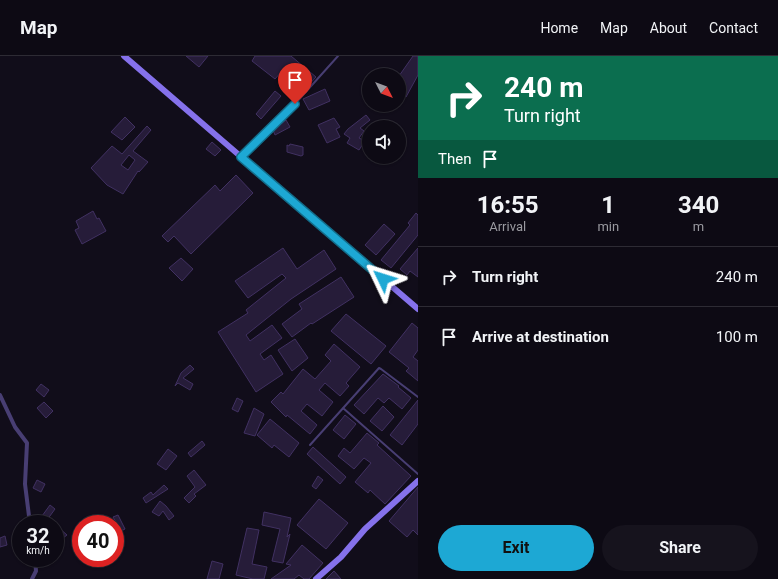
<!DOCTYPE html>
<html lang="en">
<head>
<meta charset="utf-8">
<style>
  :root { --surface:#0d0a14; --page:#16131d; --text:#f1f3f6; --muted:#9a9aa0; --line:#2d2b34; --accent:#1da8d4 }
  body { margin:0; font-family:Roboto,sans-serif; background:var(--page); color:var(--text); height:100vh; display:flex; flex-direction:column; font-size:15px; white-space:nowrap }
  * { box-sizing:border-box; margin:0 }
  p { font-size:13px; color:var(--muted) }
  .icon { flex:none; width:22px; height:22px; fill:none; stroke:currentColor; stroke-width:2; stroke-linecap:round; stroke-linejoin:round }
  .map { position:relative; flex:1; overflow:hidden }
  .sheet { display:flex; flex-direction:column; background:var(--surface); width:360px }
  .sheet>* { flex:none }
  .banner { background:#0b6e4f; color:#fff; overflow:hidden }
  .needle { width:26px; rotate:132deg }
  .controls { position:absolute; left:362px; top:12px; display:grid; gap:8px }
  .controls a { display:grid; place-items:center; width:44px; height:44px; border-radius:50%; background:var(--surface); box-shadow:0 1px 3px #0004,0 0 0 1px var(--line); font-size:20px }
  .speed { position:absolute; left:12px; top:459px; display:flex; gap:8px; font-size:20px; font-weight:700; text-align:center }
  .speed>* { display:grid; place-content:center; width:52px; height:52px; border-radius:50%; background:var(--surface); box-shadow:0 1px 3px #0004,0 0 0 1px var(--line); line-height:1 }
  .speed small { font-size:10px; font-weight:400 }
  .speed .limit { border:6px solid #d22; background:#fff; color:#111 }
  .pin { position:absolute; display:grid; place-items:center; width:34px; height:34px; color:#fff; margin:-41px -17px; border-radius:50% 50% 50% 0; rotate:-45deg; box-shadow:0 0 4px #0007 }
  .pin .icon { rotate:45deg }
  .me { position:absolute; width:44px; margin:-22px; rotate:311deg; stroke-linejoin:round; filter:drop-shadow(0 0 3px #0008) }
  .turn { display:flex; align-items:center; gap:14px; height:84px; padding:0 20px; font-size:18px }
  .turn .icon { width:52px; height:52px; stroke-width:2.5 }
  .turn b { display:block; font-size:28px; line-height:34px }
  .then { display:flex; align-items:center; height:38px; padding:0 20px; background:#0003; gap:8px; font-size:15px }
  .eta { display:flex; justify-content:space-evenly; align-items:center; height:68px; text-align:center }
  .eta b { font-size:24px; font-weight:700; line-height:28px }
  .primary-button { display:flex; gap:8px; margin-top:auto; padding:8px 20px }
  .primary-button a { flex:1; height:46px; border-radius:24px; background:var(--accent); color:#111; font-size:16px; font-weight:700; line-height:46px; text-align:center }
  .primary-button a+a { background:var(--page); color:var(--text) }
  ul { padding:0; list-style:none }
  li { display:flex; align-items:center; gap:12px; height:60px; padding:0 20px; border-top:1px solid var(--line) }
  li div { flex:1 }
  li b { display:block; font-size:15px }
  li em { font-style:normal }
  header { display:flex; align-items:center; gap:24px; box-sizing:border-box; height:56px; padding:0 20px; background:var(--surface); border-bottom:1px solid var(--line) }
  header strong { font-size:19px }
  nav { display:flex; gap:22px; margin-inline-start:auto; font-size:14px }
  main { display:flex; flex:1; min-height:0 }
  .map>svg:first-child { display:block }
</style>
</head>
<body>
<header>
<strong>Map</strong>
<nav><a>Home</a><a>Map</a><a>About</a><a>Contact</a></nav>
</header>
<main>
<div class="map">
<svg width="418" height="523" viewBox="0 0 418 523">
  <rect width="100%" height="100%" fill="#110d1a"/>
  <!-- building -->
  <path fill="#261c39" stroke="#413162" fill-rule="evenodd" d="M186,0H208L199,11Z
    M255,0H291L316,21L304,34L282,15L275,23L252,5Z
    M413,0H418V19L406,41L399,36V20Z
    M325,33L330,45L309,54L303,43Z
    M275,35L281,40L261,63L256,58Z
    M366,59L370,64L360,72L364,75L359,82L365,85L359,94L347,87L350,82L344,78L348,73Z
    M125,61L135,71L122,84L111,76Z
    M334,62L340,71L336,73L340,81L327,87L318,69Z
    M286,64L290,71L275,79L273,74Z
    M147,70L151,74L133,95L148,106L139,116L138,115L123,138L107,129L91,112L112,90L122,98ZM129,99L135,104L128,114L121,109Z
    M212,86L221,94L215,100L206,93Z
    M290,88L303,91V99L301,100L287,96V89L289,90Z
    M236,119L253,137L191,198L174,180L168,186L162,180L215,129L220,135Z
    M93,155L97,163L99,162L106,175L82,188L75,174L79,172L76,165Z
    M416,157L418,159V179L391,212L381,204L410,169L408,167Z
    M384,168L395,178L376,199L365,189Z
    M283,192L297,213L324,194L336,213L291,243L246,279L250,285L272,269L282,282L260,298L264,304L271,299L283,318L256,336L218,276L248,257L246,254L286,222L282,218L248,242L235,225Z
    M418,192V221L410,215L407,219L400,213Z
    M181,202L193,213L182,225L169,212Z
    M341,221L354,241L312,268L311,267L292,281L282,268L302,253L299,248Z
    M346,258L386,290L371,308L331,275Z
    M412,267L418,272V294L413,301L418,305V325L406,315L409,312L389,296Z
    M295,283L308,302L292,315L278,294Z
    M334,288L360,311L346,327L349,330L340,340L325,327L319,334L333,346L322,360L307,348L301,355L317,369L310,378L287,359L286,361L271,346L281,336L283,338L303,313L315,323L331,305L325,299Z
    M190,309L194,313L183,322L193,328L190,334L178,327L175,330L181,317Z
    M383,318L399,330L398,331L411,342L402,353L389,342L384,347L378,342L364,358L354,349Z
    M41,328L49,334L44,341L36,334Z
    M237,342L243,345L238,356L232,353Z
    M418,344V368L402,389L390,379Z
    M44,346L53,355L46,362L37,352Z
    M383,350L394,361L382,375L370,365Z
    M254,352L264,358L255,380L244,377Z
    M345,359L356,368L344,383L333,374Z
    M270,363L299,387L289,401L274,389L272,392L257,379Z
    M367,377L379,387L377,389L411,420L385,448L370,434L368,437L355,426L371,407L364,402L354,413L338,400L344,392L350,397Z
    M202,385L205,389L191,401L188,397Z
    M313,391L346,421L340,428L307,398Z
    M168,393L177,400L166,414L157,408Z
    M194,414L206,429L194,438L196,440L189,447L184,442L195,431L187,420Z
    M318,420L323,424L316,433L312,430Z
    M37,424L45,428L41,436L33,432Z
    M164,429L168,433L146,447L143,442L151,436L153,439Z
    M418,431V479L413,474L407,481L389,465Z
    M319,443L348,467L326,493L297,469Z
    M160,445L166,450L174,460L169,464L163,455L159,460L152,456Z
    M50,449L55,453L47,464L42,460Z
    M264,456L291,462L287,481L290,478L283,507L272,505L280,473L262,469Z
    M118,459L125,473L121,475L113,461Z
    M58,471L67,479L59,485L55,480V473Z
    M247,472L259,474L252,508L267,511L264,523H253L236,519Z
    M5,480L7,489L0,491V482Z
    M81,483V499L74,487Z
    M302,489L323,507L309,523H304L299,519L294,523H271L291,509L286,508Z
    M212,505L223,508L219,523H207Z
    M334,515L341,523H326Z"/>
  <g fill="none" stroke-linecap="round" stroke-linejoin="round">
    <!-- lane -->
    <path stroke="#483e73" stroke-width="2" d="M242,100L286,58L338,0
      M343,352L418,418
      M310,389L379,312L381,313L418,341"/>
    <!-- street -->
    <path stroke="#483e73" stroke-width="4" d="M0,339L15,371L27,387L25,428L30,468
      M32,523L36,515L35,502"/>
    <!-- secondary -->
    <path stroke="#8571eb" stroke-width="6" d="M124,0L418,253
      M316,523L341,501L365,473L418,425"/>
  </g>
  <g fill="none" stroke-linecap="round" stroke-linejoin="round">
    <!-- route casing -->
    <g stroke="#136d8a" stroke-width="10">
      <path id="route" d="M295,48L241,101L383,223"/>
    </g>
    <!-- route -->
    <use href="#route" stroke="#1da8d4" stroke-width="7"/>
  </g>
</svg>
<div class="controls">
<a><svg class="needle" viewBox="-14 -14 28 28"><path d="M0-13l5 13h-10z" fill="#e53935"/><path d="M0 13l5-13h-10z" fill="#9a9aa0"/></svg></a>
<a><svg class="icon" aria-label="sound" viewBox="0 0 24 24"><path d="M4 9h4l5-4v14l-5-4H4zM17 9q2 3 0 6"/></svg></a>
</div>
<div class="speed"><div>32<small>km/h</small></div><div class="limit">40</div></div>
<div class="pin" style="left:295px;top:48px;background:#d93025"><svg class="icon" aria-label="arrive" viewBox="0 0 24 24"><path d="M6 21V4h12l-3 4 3 4H6"/></svg></div>
<svg class="me" style="left:383px;top:223px" viewBox="-20 -20 40 40"><path d="M0-17L14 15 0 8-14 15z" fill="#1da8d4" stroke="#fff" stroke-width="4"/></svg>
</div>
<section class="sheet">
<div class="banner">
<div class="turn"><svg class="icon" aria-label="right" viewBox="0 0 24 24"><path d="M7 20v-9h11M14 6l5 5-5 5"/></svg><div><b>240 m</b>Turn right</div></div>
<div class="then">Then<svg class="icon" aria-label="arrive" viewBox="0 0 24 24"><path d="M6 21V4h12l-3 4 3 4H6"/></svg></div>
</div>
<div class="eta">
<div><b>16:55</b><p>Arrival</p></div>
<div><b>1</b><p>min</p></div>
<div><b>340</b><p>m</p></div>
</div>
<ul>
<li><svg class="icon" aria-label="right" viewBox="0 0 24 24"><path d="M7 20v-9h11M14 6l5 5-5 5"/></svg><div><b>Turn right</b></div><em>240 m</em></li>
<li><svg class="icon" aria-label="arrive" viewBox="0 0 24 24"><path d="M6 21V4h12l-3 4 3 4H6"/></svg><div><b>Arrive at destination</b></div><em>100 m</em></li>
</ul>
<div class="primary-button"><a>Exit</a><a>Share</a></div>
</section>
</main>
</body>
</html>
